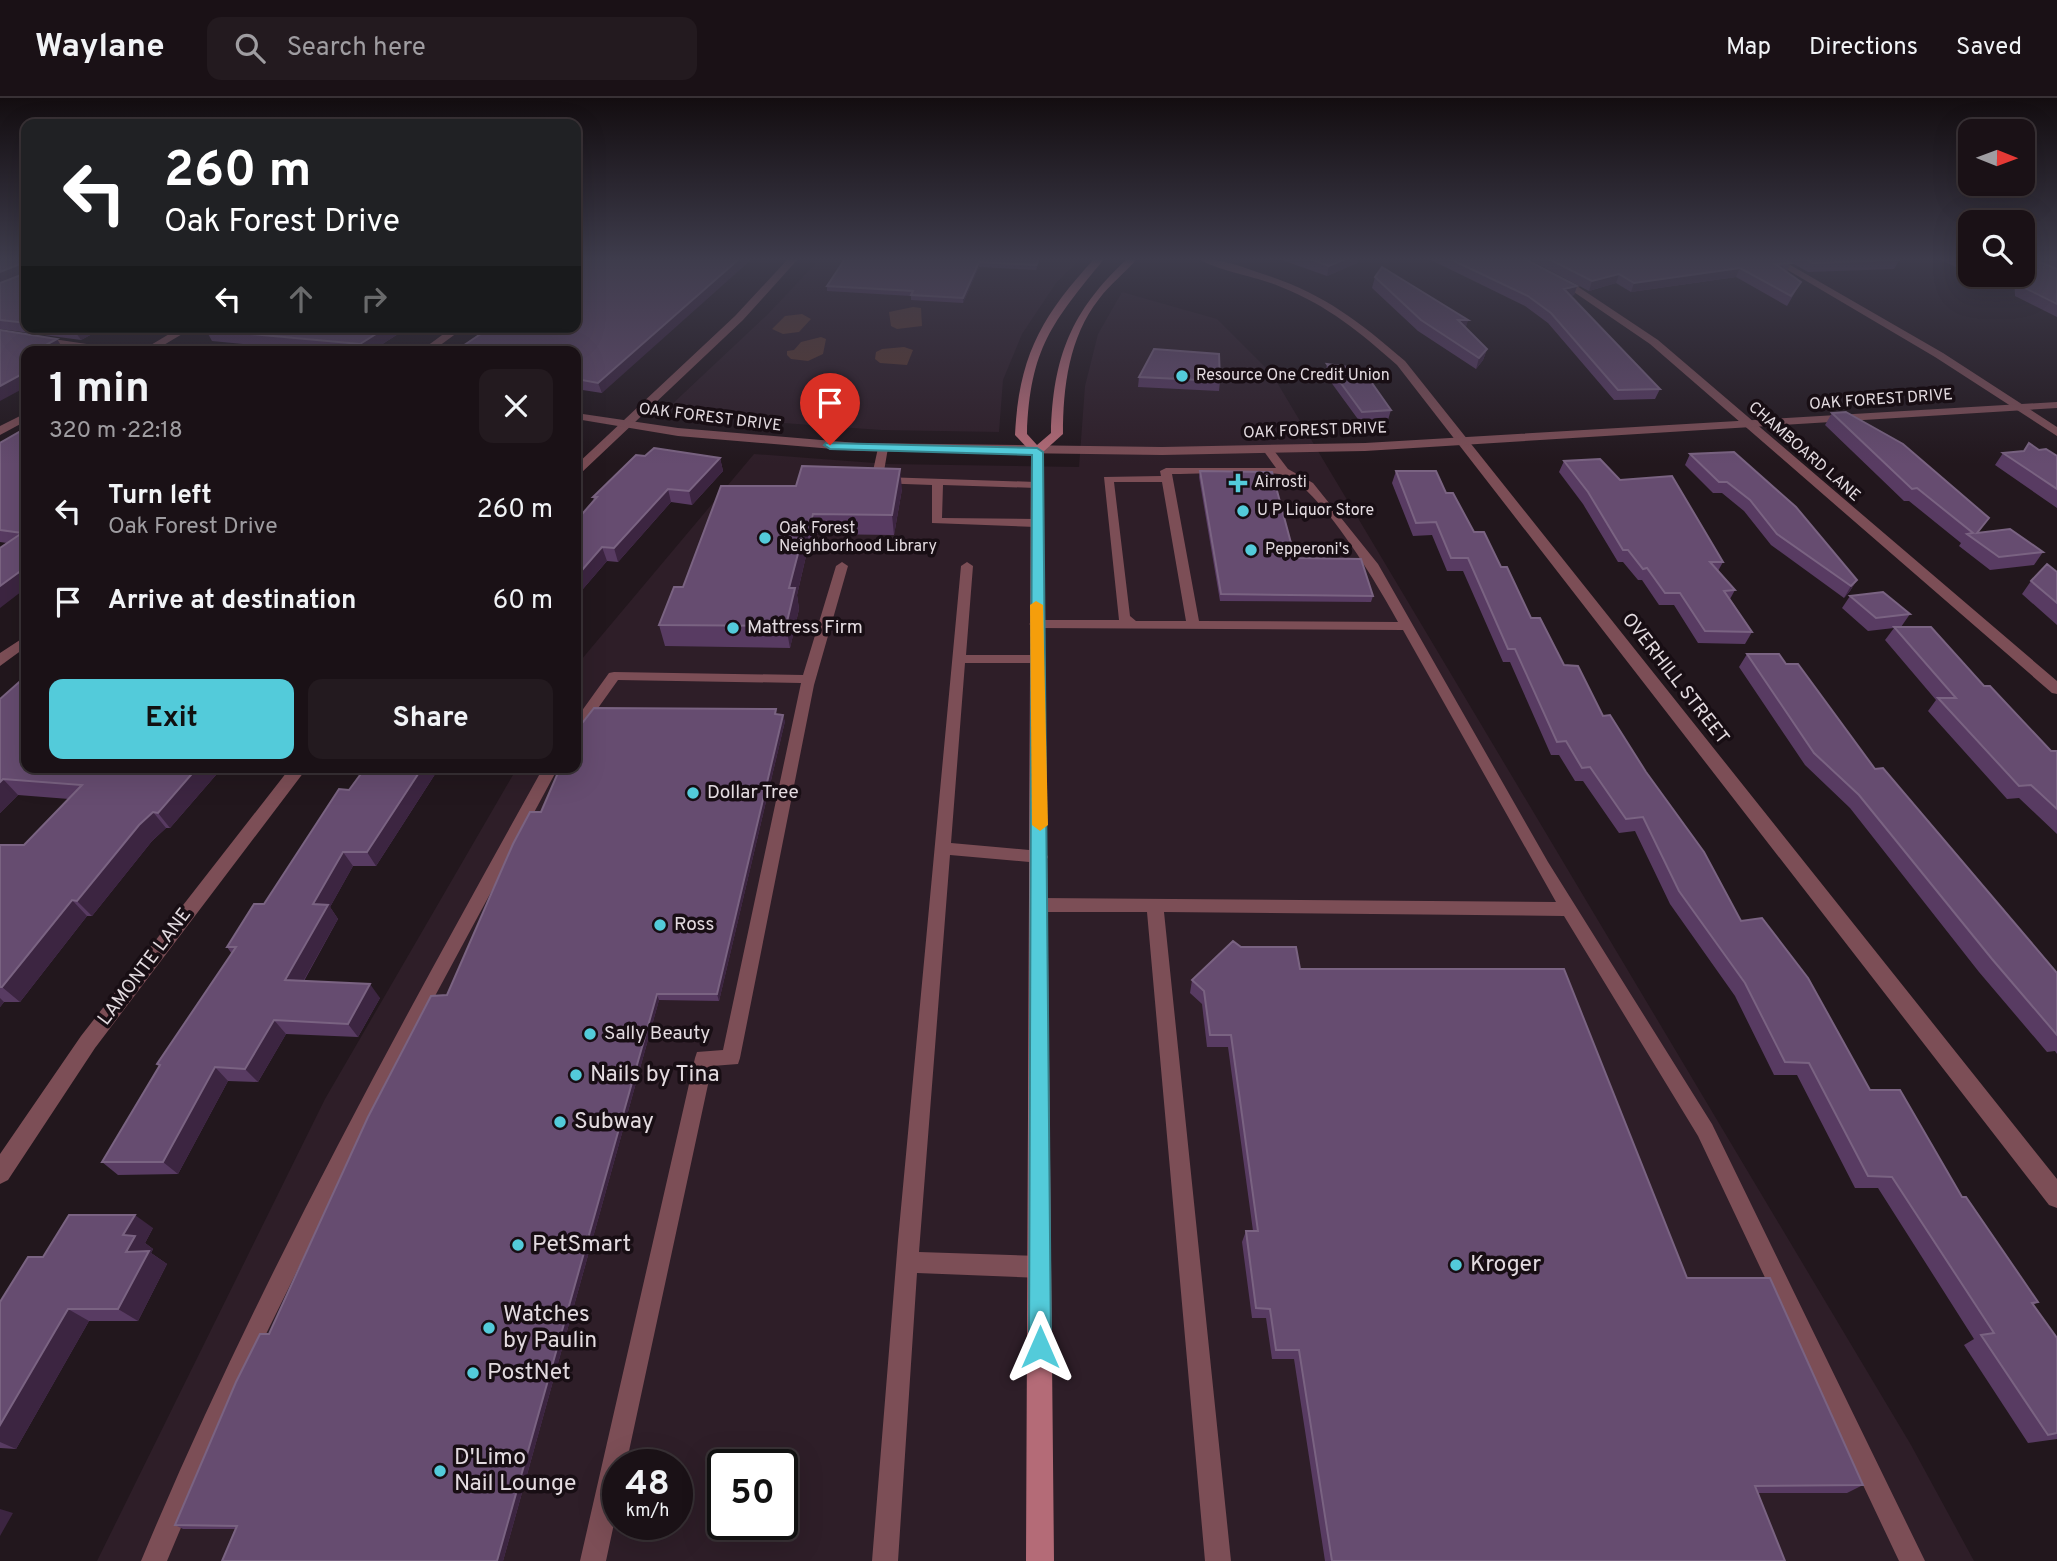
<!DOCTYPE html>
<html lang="en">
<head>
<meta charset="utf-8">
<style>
  :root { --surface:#1a1116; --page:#231a1f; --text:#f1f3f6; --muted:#9f9da1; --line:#383135; --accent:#53cbda }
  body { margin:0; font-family:Overpass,sans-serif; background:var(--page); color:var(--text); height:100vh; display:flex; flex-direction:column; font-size:26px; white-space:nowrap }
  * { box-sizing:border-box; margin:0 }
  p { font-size:23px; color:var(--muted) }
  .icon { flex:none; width:38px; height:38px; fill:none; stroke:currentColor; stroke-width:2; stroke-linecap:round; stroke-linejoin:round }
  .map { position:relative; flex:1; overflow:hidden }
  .panel { position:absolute; left:21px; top:248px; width:560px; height:427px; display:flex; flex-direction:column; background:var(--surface); border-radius:14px; box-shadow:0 7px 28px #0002,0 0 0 2px var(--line) }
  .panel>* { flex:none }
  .guide { position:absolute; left:21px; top:21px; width:560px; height:214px; border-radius:14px; box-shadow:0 7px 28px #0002,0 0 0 2px var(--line); background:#202124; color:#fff; overflow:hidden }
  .needle { width:46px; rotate:91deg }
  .tools { position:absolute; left:1958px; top:21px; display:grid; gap:14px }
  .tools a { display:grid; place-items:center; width:77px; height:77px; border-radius:14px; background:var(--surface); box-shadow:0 7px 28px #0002,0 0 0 2px var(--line); font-size:35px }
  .speed { position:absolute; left:602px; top:1351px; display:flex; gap:14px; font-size:35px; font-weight:700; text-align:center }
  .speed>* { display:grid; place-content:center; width:91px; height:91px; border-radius:50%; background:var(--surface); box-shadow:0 7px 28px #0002,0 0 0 2px var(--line); line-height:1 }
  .speed small { font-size:18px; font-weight:400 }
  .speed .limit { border:4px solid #111; border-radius:10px; background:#fff; color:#111 }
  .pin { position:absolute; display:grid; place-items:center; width:60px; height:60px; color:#fff; margin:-72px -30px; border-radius:50% 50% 50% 0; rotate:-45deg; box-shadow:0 0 7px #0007 }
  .pin .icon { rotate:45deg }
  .me { position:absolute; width:77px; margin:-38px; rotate:0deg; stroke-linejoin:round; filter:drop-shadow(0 0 5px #0008) }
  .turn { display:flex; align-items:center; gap:24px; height:147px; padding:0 28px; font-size:32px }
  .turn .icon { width:91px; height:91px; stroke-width:2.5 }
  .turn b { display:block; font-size:49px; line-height:60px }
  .lanes { display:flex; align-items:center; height:66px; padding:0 28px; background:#0003; justify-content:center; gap:35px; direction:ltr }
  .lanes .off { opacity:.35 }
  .round { display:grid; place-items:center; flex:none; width:74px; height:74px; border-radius:14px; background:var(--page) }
  .overview { display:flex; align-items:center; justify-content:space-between; height:119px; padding:0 28px }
  h1 { font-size:42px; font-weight:700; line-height:52px }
  .button { display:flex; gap:14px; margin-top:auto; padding:14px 28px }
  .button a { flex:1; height:80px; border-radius:14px; background:var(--accent); color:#111; font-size:28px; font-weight:700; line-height:80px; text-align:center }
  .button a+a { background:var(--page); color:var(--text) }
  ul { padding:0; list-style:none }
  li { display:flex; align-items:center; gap:21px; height:91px; padding:0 28px }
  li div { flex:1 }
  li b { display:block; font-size:26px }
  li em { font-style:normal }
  header { display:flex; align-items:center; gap:42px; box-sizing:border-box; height:98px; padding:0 35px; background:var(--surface); border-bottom:2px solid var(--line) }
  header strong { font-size:33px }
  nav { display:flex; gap:38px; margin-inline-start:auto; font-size:24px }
  .search { width:490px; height:63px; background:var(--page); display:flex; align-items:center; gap:18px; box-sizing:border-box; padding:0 24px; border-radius:14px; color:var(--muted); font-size:26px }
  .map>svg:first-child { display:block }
</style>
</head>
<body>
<header>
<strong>Waylane</strong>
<div class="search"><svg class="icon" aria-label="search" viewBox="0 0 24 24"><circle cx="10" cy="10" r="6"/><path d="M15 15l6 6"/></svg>Search here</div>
<nav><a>Map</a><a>Directions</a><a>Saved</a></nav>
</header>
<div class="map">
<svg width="2057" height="1463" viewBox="0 0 2057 1463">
  <rect width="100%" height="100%" fill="#22171d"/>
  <!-- built -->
  <path fill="#2e1e28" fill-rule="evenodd" d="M820,161H1080L1056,185L1022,236L1003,282L999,334L881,332L756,323L667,311L767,217Z
    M1122,194L1217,221L1272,276L1911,1347L1974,1463H97L325,1001L517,670H576V568L754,356L888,366L1079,369L1085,288L1098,236ZM618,1367H677V1426H618ZM723,1367H782V1426H723Z"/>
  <!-- green -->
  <path fill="#5a392f" d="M913,209L921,210L922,228L897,231L891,228L889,214Z
    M802,216L811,221L799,234L783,236L772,231L785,218Z
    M821,239L826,241L823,256L808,263L791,261L787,257V253L794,252L801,244Z
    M904,249L913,252L907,267L880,265L875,261L876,254L882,251Z"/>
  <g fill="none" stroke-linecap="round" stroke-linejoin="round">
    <!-- service -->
    <path fill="#7c4e56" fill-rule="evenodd" d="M883,347L888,350L883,379L1036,384L1042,387L1036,390L943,387L942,420L1036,421L1042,425L1036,429L932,425V387L877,385L871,382L878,350Z
      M1264,350H1272L1288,371L1313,385L1378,466L1548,764L1712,1026L1925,1463H1899L1698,1038L1564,818L1164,814L1231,1463H1205L1147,814H1040L1034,812L1032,807L1034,802L1040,800L1556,804L1403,532L1036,530L1029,526L1036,522H1119L1104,379L1161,378L1160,373L1166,370H1276L1263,352ZM1172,376C1204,376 1249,372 1279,376C1317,382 1380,491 1398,524L1199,523ZM1114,384H1162L1186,523H1136L1130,518Z
      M842,464L848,468L814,587L740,960L738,966L712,968L626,1367H618V1407L606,1463H580L695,960L697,954L723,952L801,585L618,582L581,634L576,636V621L609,575L614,574L803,577L836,468Z
      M967,464L973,468L966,557H1037L1044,561L1037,565H965L951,745L1040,753L1046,755L1048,759L1046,763L1040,765L950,757L919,1154L1040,1158L1048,1161L1051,1169L1048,1177L1040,1180L917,1175L898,1463H872L898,1142L961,468Z
      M543,670H558L401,961L241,1287L167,1463H141C255,1189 399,929 543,670Z"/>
    <!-- minor -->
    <path fill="#7c4e56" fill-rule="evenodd" d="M788,161H798L743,222L580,376L576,377V367L735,218Z
      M1199,161C1220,161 1238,167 1257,174C1321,194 1355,220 1405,263L2057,1081V1110L2049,1107L1397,267C1361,235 1327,207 1281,189C1259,179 1218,173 1199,161Z
      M1510,161H1522L1577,188L1658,242L2057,583V596L2052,595L1650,246L1571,192Z
      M1769,161H1780L1943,255L2057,329V338L1935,259Z
      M181,229H194L152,254H139Z
      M453,229H465L431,254H419Z
      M26,315V323L0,337V328Z
      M26,538V549L0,568V555Z
      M290,670H307L95,950L8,1082L0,1086V1056L81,938Z"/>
    <!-- tertiary -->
    <path fill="#7c4e56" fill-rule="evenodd" d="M0,233L120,251L125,254H97L0,239Z
      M2057,304V310L1365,353L1162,357L857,353L678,338L576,321V315L678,330L857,345L1162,349L1365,345Z"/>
    <!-- secondary -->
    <path fill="#b46b77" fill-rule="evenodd" d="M1094,161H1104C1052,225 1030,250 1027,336L1037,347L1051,335C1053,259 1071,213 1127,161H1137C1125,175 1110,186 1099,201C1069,239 1063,289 1063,336L1043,354L1054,1463H1026L1031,354L1015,337C1019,258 1041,219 1094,161Z"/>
  </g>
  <!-- wall -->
  <path fill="#583b62" d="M0,161H26V229H105L81,242L0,231Z
    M845,161H1040L1036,172L979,169L963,205L911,202V198L827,193V188Z
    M1279,161H1358L1357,165L1327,178Z
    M1429,161H1525L1577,188L1574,197L1571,198L1660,291L1655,301L1614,302L1548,225L1525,208Z
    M1528,161H1784L1791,165L1787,174L1801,184L1787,208L1736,179L1631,194L1616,185L1589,193Z
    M1785,161H1900L1894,171L1808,174Z
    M1939,161H1970V169H1956Z
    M2023,161H2057V219L2015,198L2014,177H2023Z
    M576,167L602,295L576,291Z
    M1375,179L1468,222L1465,230L1487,251L1483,262L1476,271L1418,233L1372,190Z
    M212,229H409L370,254H328L212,243L206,232Z
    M1327,266L1391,312L1388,322L1360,324L1325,276Z
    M1139,279L1220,283L1219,293L1138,289Z
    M1832,315L1979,435L2043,454L2034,467L1990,472L1959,448L1961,445L1909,403H1904L1825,327Z
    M26,330V490L7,445L0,444V345Z
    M2039,352L2057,358V410L1995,367L2003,355Z
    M1690,356L1857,482L1850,493L1844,500L1771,447L1744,413L1722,395H1713L1685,367Z
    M645,358L720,360L723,373L692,407L671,404L618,464L607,463L576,499V423L594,403L593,399Z
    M1564,363L1620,382L1723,464L1718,473L1735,492L1730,501L1752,534L1745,546L1698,545L1674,507H1659L1642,482H1638L1623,464H1618L1583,406L1559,374Z
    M1200,373L1295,460L1373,498L1371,504L1220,503L1199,379Z
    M1396,373L1446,395L1501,469L1531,520L1564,567L1603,618L1741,823L1870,992L1962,1099L2038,1204L2033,1207L2057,1240V1341L2028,1345L1964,1247L1974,1241L1878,1090H1855L1797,977H1774L1735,898L1670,806L1635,733L1619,735L1583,683H1575L1559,657H1551L1510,564H1503L1463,473H1447L1432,437L1413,438L1392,385Z
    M796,388L902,391L894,437L816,436L814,445H809L797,497L799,511L790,550L665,548L659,527L683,489Z
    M2057,474V527L2022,496L2031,483Z
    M1850,498L1910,516L1901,529H1896L1984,588L2051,653H2057V736L2019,700L2007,701L1928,613L1936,602L1885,542L1894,530L1868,533L1842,510Z
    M1747,556L1786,566L1875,671L2057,875V956L2055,953L2047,954L1979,874L1850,710L1805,667L1739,569Z
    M0,601L26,670H222L170,730H166L152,743L92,818H87L20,904H4L0,909V747H24L69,701L18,697L0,715Z
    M777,616L785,623L719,903L659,902L503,1463H222L235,1431H183L175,1427L269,1236L447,897L541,714Z
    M372,670H439L376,768H353L330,809L338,821L304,883L380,900L358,939L286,936L258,984L228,983L178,1076L118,1077L102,1064L159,968L157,966L232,856L227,849L264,806L349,692L370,674Z
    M1241,849L1300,871L1687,1180L1863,1387L1847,1395H1758L1785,1463H1325L1294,1261H1272L1266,1220H1252L1242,1144L1246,1133H1253L1228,949H1207L1202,906L1190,895L1192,882Z
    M153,1130L145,1145L153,1151L151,1155L167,1166L138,1223H89L16,1351L0,1350V1204L43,1159Z"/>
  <!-- shaded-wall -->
  <path fill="#3c2541" d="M739,161H752L602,295L598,285Z
    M1345,161H1358L1357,165L1327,178L1329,168Z
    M979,164V169L963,205V200Z
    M20,166L26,176L0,187V174Z
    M1740,170L1736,179L1631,194L1634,185Z
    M1619,176L1616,185L1589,193L1592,183Z
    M1577,188L1574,197L1561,201L1564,191Z
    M1458,222H1468L1465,233Z
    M79,229H105L81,242L74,232Z
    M387,229H409L370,254H363L360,246Z
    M57,241L64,252L60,254H33Z
    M1487,251L1483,262L1476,271L1479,260Z
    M26,274V289L0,303V288Z
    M720,360L723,373L692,407L689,393Z
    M900,371L902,391L894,437L892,417Z
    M668,391L671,404L618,464L614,450Z
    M813,416L816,436L814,445L811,425Z
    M806,425L809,445L797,497L799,511L790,550L786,528L789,490Z
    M602,449L607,463L576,499V479Z
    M26,469V490L0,510V488Z
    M1857,482L1850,493L1844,500L1851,488Z
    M783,617L785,623L719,903L717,896Z
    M197,670H222L170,730L158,715Z
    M422,670H439L376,768L367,754Z
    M3,681L18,697L0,715V684Z
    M153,714L166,730L152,743L92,818L77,803L139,727Z
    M343,754L353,768L330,809L338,821L296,896L285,882L313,806Z
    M72,802L87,818L20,904L2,889Z
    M370,886L380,900L358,939L348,926Z
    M657,896L659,902L503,1463H497Z
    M0,900L4,904L0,909Z
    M274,922L286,936L258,984L245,971Z
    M215,969L228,983L178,1076L163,1064Z
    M135,1117L153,1130L145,1145L153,1151L151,1155L167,1166L138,1223L118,1211L126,1154L123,1137Z
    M68,1211L89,1223L16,1351L0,1344V1327Z
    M0,1411L13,1415L0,1438Z"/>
  <!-- building -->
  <path fill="#664c70" stroke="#7a6382" stroke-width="2" d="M0,161H26V225L0,222V185L21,177L20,166L0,174Z
    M583,161H739L598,285L576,281V254H454L491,229H576V167Z
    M845,161H1039L1036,167L979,164L963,200L911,197L913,193L827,188Z
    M1310,161H1345L1329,168Z
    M1450,161H1525L1577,188L1564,191L1660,291L1618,292L1551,215L1528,198Z
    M1549,161H1784L1791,165L1775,166L1801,184L1791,198L1740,170L1634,185L1619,176L1592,183Z
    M1806,161H1900L1899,162L1812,165Z
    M2023,161H2032L2057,171V206L2021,188L2020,177H2023Z
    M1382,169L1468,222H1458L1487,251L1479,260L1421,222L1375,179Z
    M56,229H79L74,232Z
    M212,229H387L360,246L206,232Z
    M0,232L57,241L33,254H26V274L0,288Z
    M1154,251L1219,256L1220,283L1139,279Z
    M1327,266L1362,271L1391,312L1362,314Z
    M1846,314L1903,346L1989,420L1977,435L2010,431L2043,454L1999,459L1967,436L1973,435L1917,390L1912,391L1832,315Z
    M26,330V469L0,488V450L22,435L0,432V345Z
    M2029,345L2039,352L2046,351L2057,358V391L2003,355L2024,353Z
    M654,350L720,360L689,393L668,391L614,450L602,449L576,479V423L597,399H593L636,357L645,358Z
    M1734,354L1796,409L1857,482L1851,488L1777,436L1750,402L1727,384H1719L1690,356Z
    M1600,361L1620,382L1672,378L1723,464H1710L1735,492L1724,493L1752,534L1705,533L1680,495H1665L1647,470L1643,471L1628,452H1623L1588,394L1564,363Z
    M802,368L900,371L892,417L813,416L811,425H806L789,490H795L786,528L659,527L674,489H683L721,388H796Z
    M1200,373L1272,374L1295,460L1361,461L1373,498L1221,496Z
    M1396,373H1436L1446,395H1453L1474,434H1484L1501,469H1507L1531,520H1540L1564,567L1578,568L1603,618L1610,617L1646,674L1704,754L1741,823L1762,820L1808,880L1870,992H1900L1962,1099H1966L2038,1204L2032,1205L2057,1240V1335L2048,1337L1981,1237L1994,1235L1892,1079L1868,1078L1809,965L1785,964L1745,885L1679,793L1643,719L1626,721L1590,669L1582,670L1566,643L1557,644L1515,551H1508L1468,460H1451L1436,424L1416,425Z
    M2047,466L2057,474V505L2031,483Z
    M1883,494L1910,516L1876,520L1850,498Z
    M1894,529H1931L1984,588H1990L2051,653H2057V711L2031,687L2019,688L1938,600H1956Z
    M1747,556H1779L1786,566H1798L1875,671L1883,670L2057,875V937L1992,861L1859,697L1814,655Z
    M26,578V670H197L158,715L153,714L139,727L77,803L72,802L2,889H0V747H24L82,687L3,681L0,684V601Z
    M594,610L776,611L775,616L783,617L717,896H657L497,1463H222L237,1428L175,1427L236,1284L260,1236H269L368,1019L431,898L447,897L513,746L530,714H541L560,670H576V633Z
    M372,670H422L367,754H343L313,806L328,807L285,882L370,886L348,926L274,922L245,971L215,969L163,1064H102L160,967L157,966L236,849H227L254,806H264L339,691L349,692L363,673L370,674Z
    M1233,843L1241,849H1296L1300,871H1564L1687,1180H1770L1863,1387L1755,1388L1785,1463H1332L1299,1252H1276L1270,1211L1256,1210L1246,1133H1258L1231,937H1210L1204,893L1192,882Z
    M69,1117H135L123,1137L135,1138L126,1154L149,1153L118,1211H68L0,1327V1204L28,1159H43Z"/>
  <!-- sky -->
  <linearGradient id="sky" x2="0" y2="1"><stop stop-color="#130d10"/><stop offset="0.44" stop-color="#3e3c4c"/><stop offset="1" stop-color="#3e3c4c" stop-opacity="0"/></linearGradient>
  <rect width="2057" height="366" fill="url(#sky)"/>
  <!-- route -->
  <path fill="#53cbda" stroke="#36848e" stroke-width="2" d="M826,345L1037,350L1043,354L1051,1249L1048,1257L1040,1260L1032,1257L1029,1249L1032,357L830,351L824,347Z"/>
  <!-- slow -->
  <path fill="#f59e0b" d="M1036,503L1043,507L1048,727L1040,733L1032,727L1030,507Z"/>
  <!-- markers -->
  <g fill="#53cbda" stroke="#180e14" stroke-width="2.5">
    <circle cx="1182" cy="278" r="7"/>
    <path d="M1234.5 374.5h7v7h7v7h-7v7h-7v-7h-7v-7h7z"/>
    <circle cx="1243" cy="413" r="7"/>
    <circle cx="765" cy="440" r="7"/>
    <circle cx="1251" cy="452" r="7"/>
    <circle cx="733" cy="530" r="7"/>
    <circle cx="693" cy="695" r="7"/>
    <circle cx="660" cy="827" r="7"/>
    <circle cx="590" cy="936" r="7"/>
    <circle cx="576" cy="977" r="7"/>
    <circle cx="560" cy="1024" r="7"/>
    <circle cx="518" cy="1147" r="7"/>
    <circle cx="1456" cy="1167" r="7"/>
    <circle cx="489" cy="1230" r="7"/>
    <circle cx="473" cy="1275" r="7"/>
    <circle cx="440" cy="1373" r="7"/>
  </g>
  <g text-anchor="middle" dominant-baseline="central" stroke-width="7" stroke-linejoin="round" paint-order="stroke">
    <!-- far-poi labels -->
    <g font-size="16" fill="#e3dbe0" stroke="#180e14" text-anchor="start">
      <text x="1196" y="278">Resource One Credit Union</text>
      <text x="1254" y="385">Airrosti</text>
      <text x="1257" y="413">U P Liquor Store</text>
      <text x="779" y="431">Oak Forest<tspan x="779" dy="18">Neighborhood Library</tspan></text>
      <text x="1265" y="452">Pepperoni's</text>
    </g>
    <!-- far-street labels -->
    <g font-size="16" fill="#e3dbe0" stroke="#180e14">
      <text transform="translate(1881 302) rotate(-4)">OAK FOREST DRIVE</text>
      <text transform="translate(710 320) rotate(7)">OAK FOREST DRIVE</text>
      <text transform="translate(1315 333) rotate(-2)">OAK FOREST DRIVE</text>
      <text transform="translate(1804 354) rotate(41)">CHAMBOARD LANE</text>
    </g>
    <!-- poi labels -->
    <g font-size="19" fill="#e3dbe0" stroke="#180e14" text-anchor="start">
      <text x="747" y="530">Mattress Firm</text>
      <text x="707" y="695">Dollar Tree</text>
      <text x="674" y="827">Ross</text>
      <text x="604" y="936">Sally Beauty</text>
    </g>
    <!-- street labels -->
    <g font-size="19" fill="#e3dbe0" stroke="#180e14">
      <text transform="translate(1675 581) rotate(52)">OVERHILL STREET</text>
      <text transform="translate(145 869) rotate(-53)">LAMONTE LANE</text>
    </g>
    <!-- near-poi labels -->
    <g font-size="23" fill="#e3dbe0" stroke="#180e14" text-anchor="start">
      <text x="590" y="977">Nails by Tina</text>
      <text x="574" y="1024">Subway</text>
      <text x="532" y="1147">PetSmart</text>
      <text x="1470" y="1167">Kroger</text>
      <text x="503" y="1217">Watches<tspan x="503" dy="26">by Paulin</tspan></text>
      <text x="487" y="1275">PostNet</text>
      <text x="454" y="1360">D'Limo<tspan x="454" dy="26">Nail Lounge</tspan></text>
    </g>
  </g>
</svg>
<div class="tools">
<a><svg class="needle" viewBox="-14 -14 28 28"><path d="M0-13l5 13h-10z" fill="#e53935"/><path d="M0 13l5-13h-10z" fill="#9f9da1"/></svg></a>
<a><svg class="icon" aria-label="search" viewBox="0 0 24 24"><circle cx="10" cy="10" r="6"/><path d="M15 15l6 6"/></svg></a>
</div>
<div class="speed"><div>48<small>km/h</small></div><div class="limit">50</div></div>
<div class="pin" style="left:830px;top:347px;background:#d93025"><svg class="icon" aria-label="arrive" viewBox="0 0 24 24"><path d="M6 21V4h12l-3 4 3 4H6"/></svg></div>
<svg class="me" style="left:1040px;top:1249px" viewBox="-20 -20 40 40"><path d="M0-17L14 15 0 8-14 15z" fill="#53cbda" stroke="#fff" stroke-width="4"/></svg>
<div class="guide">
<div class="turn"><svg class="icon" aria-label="left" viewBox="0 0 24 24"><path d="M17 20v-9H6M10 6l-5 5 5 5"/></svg><div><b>260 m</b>Oak Forest Drive</div></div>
<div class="lanes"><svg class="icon" aria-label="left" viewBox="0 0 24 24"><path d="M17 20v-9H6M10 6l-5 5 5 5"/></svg><svg class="icon off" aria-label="ahead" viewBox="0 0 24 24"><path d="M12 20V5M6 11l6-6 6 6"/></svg><svg class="icon off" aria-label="right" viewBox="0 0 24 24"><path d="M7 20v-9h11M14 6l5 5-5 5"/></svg></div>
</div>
<section class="panel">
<div class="overview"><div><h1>1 min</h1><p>320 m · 22:18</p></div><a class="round"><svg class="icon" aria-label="close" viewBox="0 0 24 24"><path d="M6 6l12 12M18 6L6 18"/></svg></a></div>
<ul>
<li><svg class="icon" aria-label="left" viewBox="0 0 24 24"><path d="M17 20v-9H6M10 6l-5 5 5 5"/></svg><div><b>Turn left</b><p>Oak Forest Drive</p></div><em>260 m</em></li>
<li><svg class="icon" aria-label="arrive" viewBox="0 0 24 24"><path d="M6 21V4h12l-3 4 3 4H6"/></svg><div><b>Arrive at destination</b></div><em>60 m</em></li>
</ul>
<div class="button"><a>Exit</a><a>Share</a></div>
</section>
</div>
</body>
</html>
